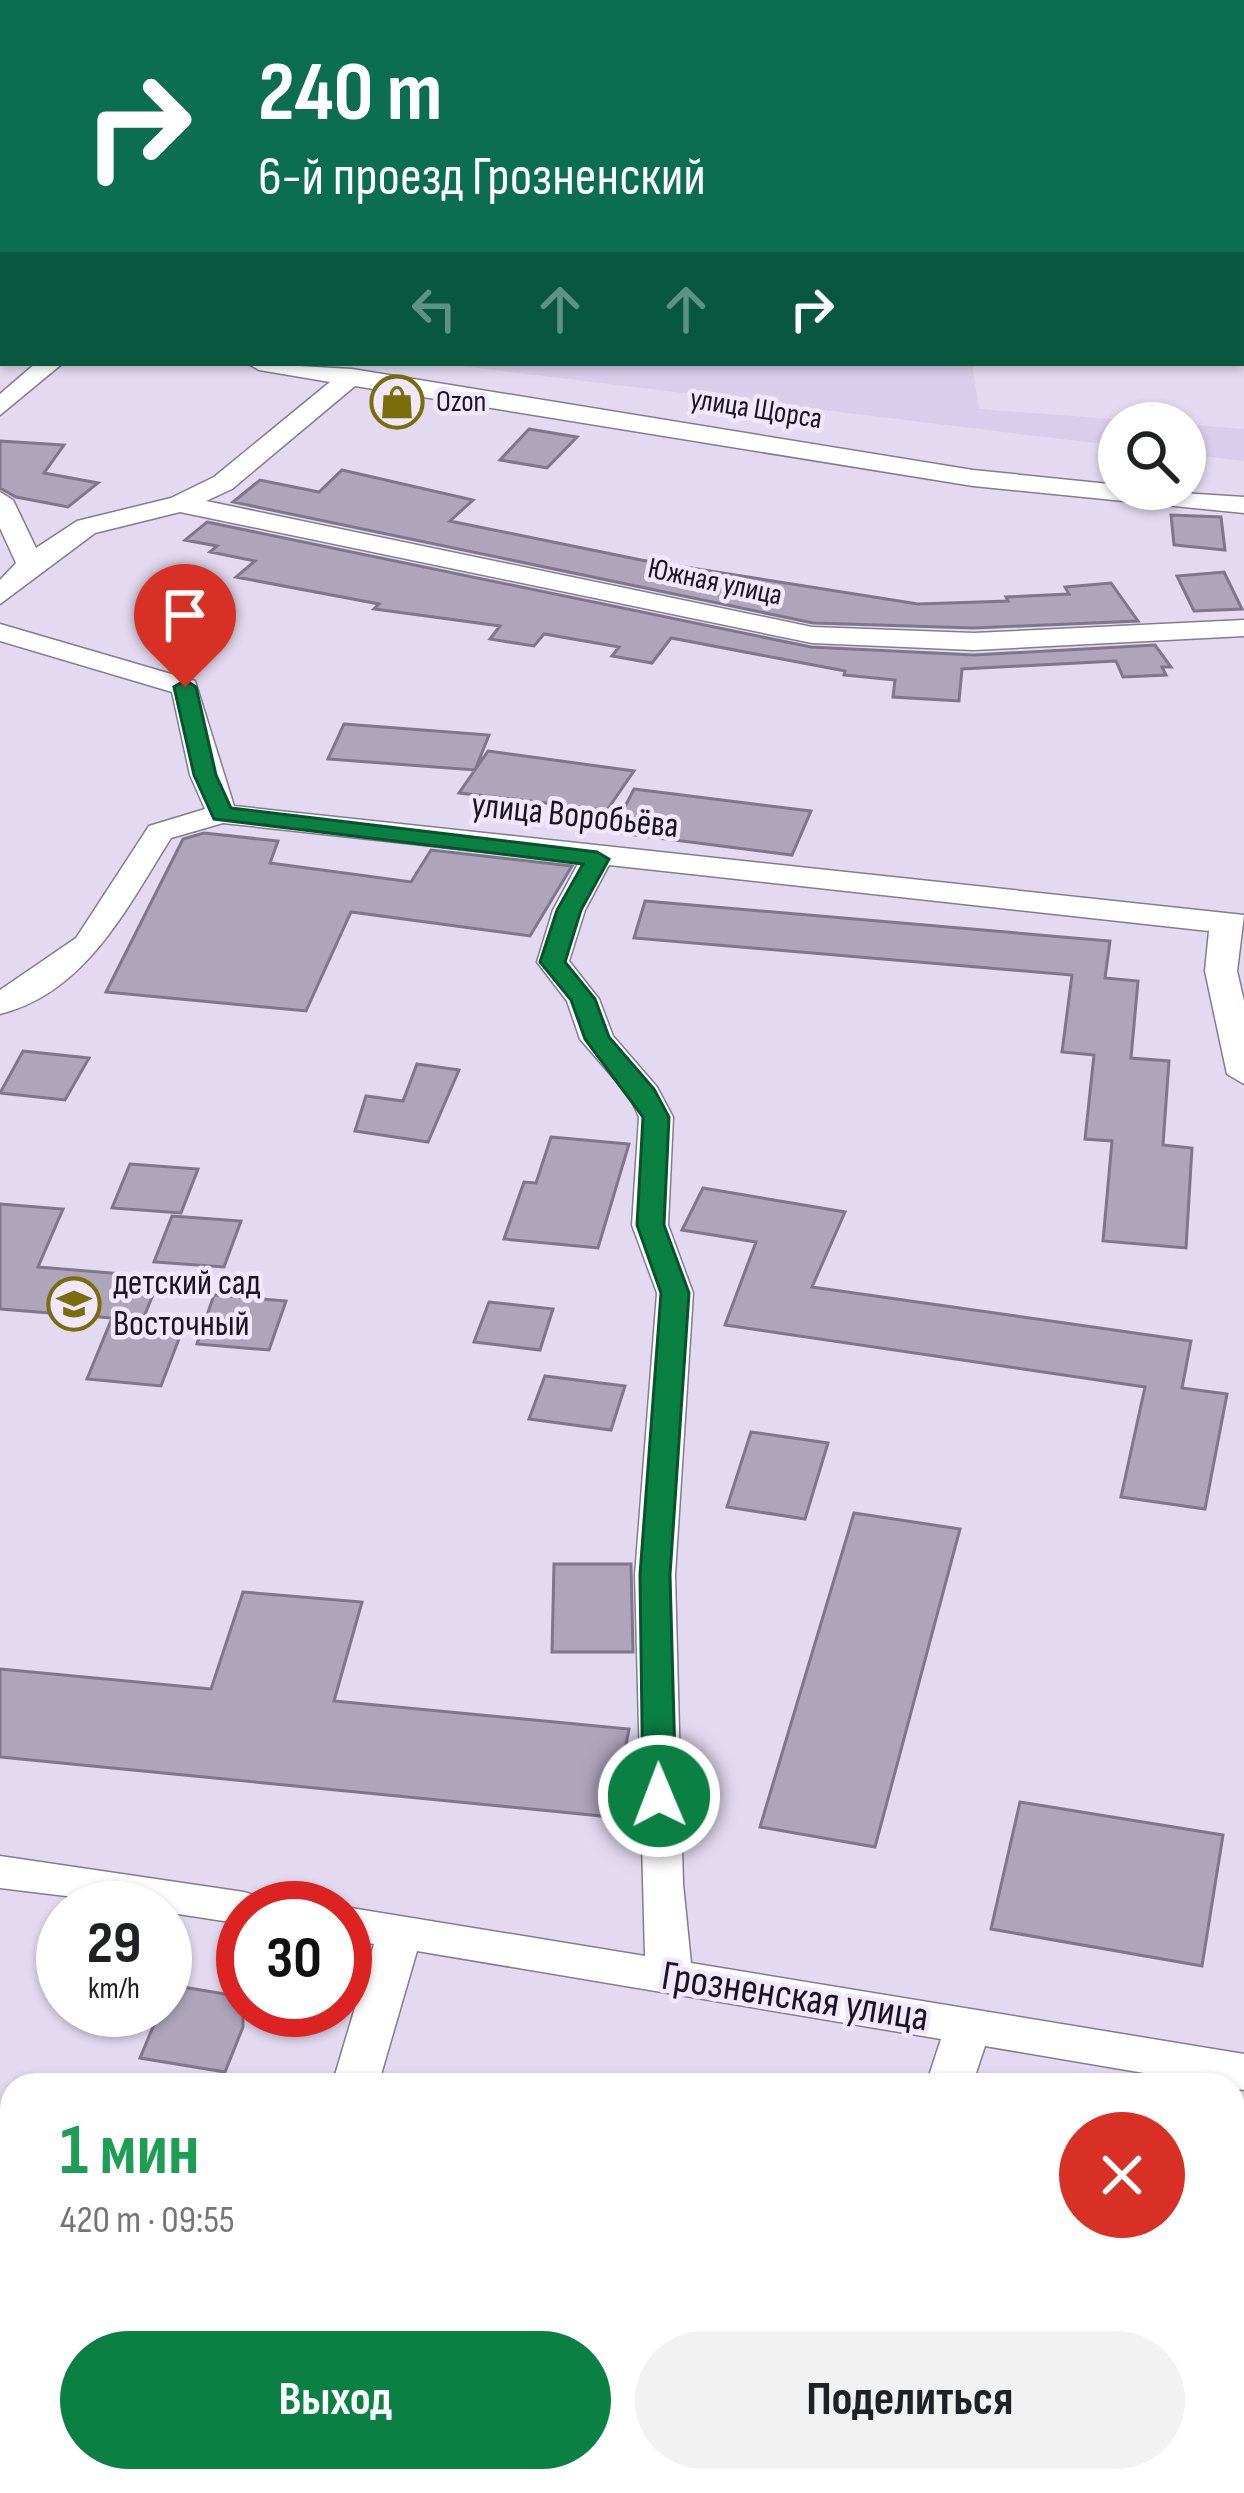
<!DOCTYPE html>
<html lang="ru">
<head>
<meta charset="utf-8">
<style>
  :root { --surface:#fff; --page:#f2f2f2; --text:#202124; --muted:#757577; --accent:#0b8043 }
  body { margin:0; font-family:"Sofia Sans Condensed",sans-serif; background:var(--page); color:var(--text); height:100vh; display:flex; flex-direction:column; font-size:45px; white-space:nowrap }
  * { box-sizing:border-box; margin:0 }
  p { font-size:39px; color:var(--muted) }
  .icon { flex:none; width:66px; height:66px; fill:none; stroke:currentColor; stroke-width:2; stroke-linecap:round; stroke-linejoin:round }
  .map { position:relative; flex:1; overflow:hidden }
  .drawer { position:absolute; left:0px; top:2073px; width:1245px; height:420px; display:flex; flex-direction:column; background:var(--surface); border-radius:36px 36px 0 0; box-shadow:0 3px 9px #0004 }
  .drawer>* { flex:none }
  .banner { position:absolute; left:0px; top:0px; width:1245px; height:366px; box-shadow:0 3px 9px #0004; background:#0b6e4f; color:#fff; overflow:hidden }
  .tools { position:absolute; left:1098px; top:402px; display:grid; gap:24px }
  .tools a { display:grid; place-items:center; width:108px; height:108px; border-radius:50%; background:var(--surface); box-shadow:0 3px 9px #0004; font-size:60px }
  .speed { position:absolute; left:36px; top:1881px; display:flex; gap:24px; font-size:60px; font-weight:700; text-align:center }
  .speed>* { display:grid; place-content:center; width:156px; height:156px; border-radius:50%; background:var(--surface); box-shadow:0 3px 9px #0004; line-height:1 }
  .speed small { font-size:30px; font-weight:400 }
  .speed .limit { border:18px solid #d22; background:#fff; color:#111 }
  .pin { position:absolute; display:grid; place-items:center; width:102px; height:102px; color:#fff; margin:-123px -51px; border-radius:50% 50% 50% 0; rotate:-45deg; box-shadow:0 0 12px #0007 }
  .pin .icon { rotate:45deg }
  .me { position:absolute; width:132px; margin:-66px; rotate:359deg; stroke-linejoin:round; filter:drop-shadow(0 0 9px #0008) }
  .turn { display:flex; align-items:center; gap:42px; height:252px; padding:0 60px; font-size:54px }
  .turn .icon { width:156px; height:156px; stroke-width:2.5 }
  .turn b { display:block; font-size:84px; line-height:102px }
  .lanes { display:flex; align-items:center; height:114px; padding:0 60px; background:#0003; justify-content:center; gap:60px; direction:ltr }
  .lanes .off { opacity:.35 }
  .round { display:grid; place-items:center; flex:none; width:126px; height:126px; border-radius:63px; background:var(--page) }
  .overview { display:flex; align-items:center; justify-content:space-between; height:204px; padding:0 60px }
  h1 { font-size:72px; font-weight:700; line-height:90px; color:#1e9e55 }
  .primary-button { display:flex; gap:24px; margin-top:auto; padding:24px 60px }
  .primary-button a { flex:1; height:138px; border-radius:72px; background:var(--accent); color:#fff; font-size:48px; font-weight:700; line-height:138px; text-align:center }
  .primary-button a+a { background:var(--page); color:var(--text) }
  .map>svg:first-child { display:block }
</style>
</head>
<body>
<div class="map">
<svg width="1244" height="2493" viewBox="0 0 1244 2493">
  <rect width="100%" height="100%" fill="#e3daf1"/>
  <!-- built -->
  <path fill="#d9cdeb" d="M437,363H972L979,409L1166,423H1119V446Z
    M1185,424L1244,429V461L1185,454Z"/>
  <!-- building -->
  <path fill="#aea5bb" stroke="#7f768b" stroke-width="3" d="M529,429L577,437L547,468L500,460Z
    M0,441L64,445L44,473L98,483L68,507L16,497L0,488Z
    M342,470L473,500L450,521L641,560L918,604L1008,601L1006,597L1069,594L1065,587L1111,583L1138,621L974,628L813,623L233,502L260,480L319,492Z
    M1171,515L1221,517L1225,550L1174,545Z
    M207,522L811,647L974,655L1155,645L1171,667H1162L1166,675L1123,677L1116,661L962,669L959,701L893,697L895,680L844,675L845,671L671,638L652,663L612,656L619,647L544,634L534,646L490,639L500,626L374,609L379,604L236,577L255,561L210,552L217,546L185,540Z
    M1224,572L1242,609L1194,611L1177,576Z
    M344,724L489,735L475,770L328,759Z
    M488,751L634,771L607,810L459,793Z
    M634,789L811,811L792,855L612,832Z
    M204,833L278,841L270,863L411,882L431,850L572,866L530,936L351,912L306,1011L106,992L183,839Z
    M645,901L1110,941L1105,978L1138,981L1131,1058L1169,1061L1163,1145L1192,1148L1186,1248L1103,1241L1112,1141L1085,1139L1094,1055L1062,1052L1072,975L634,938Z
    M23,1051L89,1058L65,1100L0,1093Z
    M417,1064L459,1070L428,1142L355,1131L366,1096L403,1101Z
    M551,1137L629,1144L598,1248L504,1239L524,1182L536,1183Z
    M130,1164L198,1169L181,1213L112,1208Z
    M703,1188L845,1212L812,1287L1191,1341L1182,1388L1227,1394L1205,1509L1121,1497L1145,1387L725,1325L756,1242L682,1230Z
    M0,1204L63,1209L38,1267L160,1277L138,1332L180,1336L161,1386L87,1379L112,1318L0,1309Z
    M172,1216L241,1221L224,1267L154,1262Z
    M214,1295L286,1301L269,1350L197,1344Z
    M489,1302L553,1309L540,1350L474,1342Z
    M545,1376L625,1386L611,1430L529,1419Z
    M751,1432L828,1443L805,1519L727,1507Z
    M854,1513L960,1529L875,1847L760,1827Z
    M554,1564H631L633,1652H552Z
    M243,1592L362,1602L334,1701L629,1729L612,1817L0,1757V1669L211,1689Z
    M1020,1802L1223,1835L1202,1966L991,1929Z
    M171,1985L243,1997V2027L225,2072L140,2058L160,2010H165Z"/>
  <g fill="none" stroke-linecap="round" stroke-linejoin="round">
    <!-- lane casing -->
    <g stroke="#847b90" stroke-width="3">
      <path id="lane" d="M1242,35H1244V41H1242Z"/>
    </g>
    <!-- street casing -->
    <g stroke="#847b90" stroke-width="3">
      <path id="street" d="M831,0H852L829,3Z
        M0,11H3V23H0Z
        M0,54L3,55V67L0,66Z
        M1242,117H1244V129H1242Z
        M0,144L3,145V159L0,158Z
        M0,321L3,322V336L0,335Z
        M36,363H63L0,415V394Z
        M247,363L352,369L973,470L1119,485V489L1244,497V513L973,486L355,386L232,489L206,501L812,627L974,633L1244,620V636L974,650L812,643L180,512L95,533L0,604V580L16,563L0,528V492L13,500L36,548L77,521L171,498L214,477L330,382L259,370Z
        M0,624L195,681L234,806L1244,915L1237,971L1244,1001V1084L1227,1074L1205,971L1209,931L609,865L585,910L569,961L599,999L613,1036L657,1087L673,1117L668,1225L693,1293L675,1575L683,1884L691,1963L1244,2054V2090L985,2046L972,2085H926L941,2039L417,1951L378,2085H332L374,1944L345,1939V1908H340L345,1907L645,1956L635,1575L657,1293L632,1225L639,1117L630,1097L580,1039L567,1001L537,962L553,910L579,862L223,823L171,838C128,906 86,993 0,1014V990L76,938L149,826L205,809L190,775L172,692L0,641Z
        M0,1856L244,1892L260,1897L266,1908H243V1924L165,1912V1908L0,1888Z
        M201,2481H253L249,2493H197Z
        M832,2481H884L882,2493H830Z"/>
    </g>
    <!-- secondary casing -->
    <g stroke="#847b90" stroke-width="3">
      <path id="secondary" d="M3,105V124L0,125V106Z"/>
    </g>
    <!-- lane -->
    <use href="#lane" fill="#fff" fill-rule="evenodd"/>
    <!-- street -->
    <use href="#street" fill="#fff" fill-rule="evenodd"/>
    <!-- secondary -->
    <use href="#secondary" fill="#fff" fill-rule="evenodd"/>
  </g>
  <!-- route -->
  <path fill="#0b8043" stroke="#07532c" stroke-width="3" d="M185,680L196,687L216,775L231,808L597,852L609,859L581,910L565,962L595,999L609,1037L654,1089L669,1117L664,1225L689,1293L670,1575L676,1796L671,1804H648L643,1796L640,1575L661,1293L637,1225L643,1117L585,1039L571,1000L540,962L557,910L583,864L214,819L194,775L174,687Z"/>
  <!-- icons -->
  <defs>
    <g id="shop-ring" transform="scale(2.7)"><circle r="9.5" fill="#f1e7fe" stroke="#7b6e0a" stroke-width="1.5"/><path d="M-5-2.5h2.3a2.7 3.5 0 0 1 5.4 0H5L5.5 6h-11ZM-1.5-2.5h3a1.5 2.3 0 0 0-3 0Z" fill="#7b6e0a"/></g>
    <g id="school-ring" transform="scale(2.7)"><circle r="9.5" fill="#f1e7fe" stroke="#7b6e0a" stroke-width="1.5"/><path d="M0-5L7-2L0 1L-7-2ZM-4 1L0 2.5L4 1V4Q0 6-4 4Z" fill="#7b6e0a"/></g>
  </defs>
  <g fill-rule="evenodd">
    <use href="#shop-ring" x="397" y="402"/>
    <use href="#school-ring" x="74" y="1304"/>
  </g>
  <g text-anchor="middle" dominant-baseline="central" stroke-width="9" stroke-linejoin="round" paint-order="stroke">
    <!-- far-poi labels -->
    <g font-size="30" fill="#18151d" stroke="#f1e7fe" text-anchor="start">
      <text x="436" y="402">Ozon</text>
    </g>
    <!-- far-street labels -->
    <g font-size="30" fill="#18151d" stroke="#f1e7fe">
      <text transform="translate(756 409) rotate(9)">улица Щорса</text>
      <text transform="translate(715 582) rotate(12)">Южная улица</text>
    </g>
    <!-- street labels -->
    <g font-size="36" fill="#18151d" stroke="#f1e7fe">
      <text transform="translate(575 816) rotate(6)">улица Воробьёва</text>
    </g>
    <!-- poi labels -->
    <g font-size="36" fill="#18151d" stroke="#f1e7fe" text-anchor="start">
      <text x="113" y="1283">детский сад<tspan x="113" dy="41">Восточный</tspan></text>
    </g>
    <!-- near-street labels -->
    <g font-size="42" fill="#18151d" stroke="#f1e7fe">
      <text transform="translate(795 1997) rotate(9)">Грозненская улица</text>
    </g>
  </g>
</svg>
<div class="tools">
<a><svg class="icon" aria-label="search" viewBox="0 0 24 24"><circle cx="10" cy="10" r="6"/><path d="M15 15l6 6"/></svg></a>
</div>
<div class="speed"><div>29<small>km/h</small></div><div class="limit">30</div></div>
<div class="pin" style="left:185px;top:687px;background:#d93025"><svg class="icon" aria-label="arrive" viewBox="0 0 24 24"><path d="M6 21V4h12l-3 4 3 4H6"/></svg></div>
<svg class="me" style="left:659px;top:1796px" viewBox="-20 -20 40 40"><circle r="17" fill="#0b8043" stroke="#fff" stroke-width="3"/><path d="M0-11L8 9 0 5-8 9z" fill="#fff"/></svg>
<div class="banner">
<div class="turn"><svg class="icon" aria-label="right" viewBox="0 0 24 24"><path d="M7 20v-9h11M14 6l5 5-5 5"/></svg><div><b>240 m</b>6-й проезд Грозненский</div></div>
<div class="lanes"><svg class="icon off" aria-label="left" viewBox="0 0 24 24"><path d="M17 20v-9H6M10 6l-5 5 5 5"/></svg><svg class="icon off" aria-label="ahead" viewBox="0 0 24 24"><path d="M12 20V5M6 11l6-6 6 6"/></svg><svg class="icon off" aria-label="ahead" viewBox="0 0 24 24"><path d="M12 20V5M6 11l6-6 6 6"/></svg><svg class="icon" aria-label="right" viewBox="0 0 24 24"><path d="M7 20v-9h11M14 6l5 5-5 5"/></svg></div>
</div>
<section class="drawer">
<div class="overview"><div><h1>1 мин</h1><p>420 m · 09:55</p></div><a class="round" style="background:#d93025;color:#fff"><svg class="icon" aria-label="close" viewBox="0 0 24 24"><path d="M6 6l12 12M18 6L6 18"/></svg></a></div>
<div class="primary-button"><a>Выход</a><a>Поделиться</a></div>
</section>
</div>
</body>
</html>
